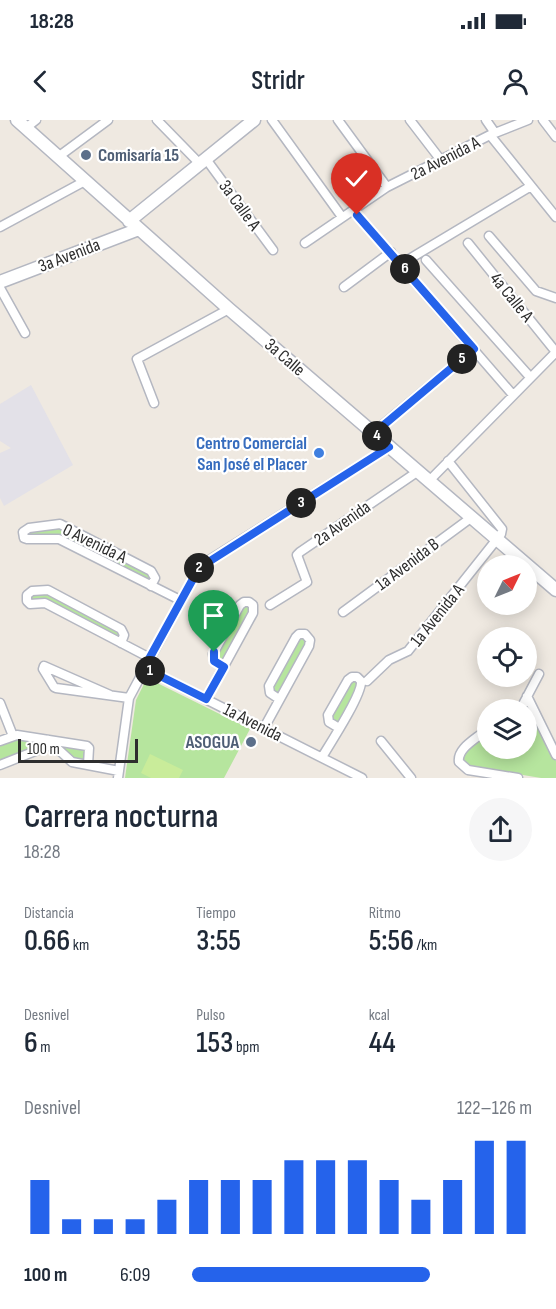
<!DOCTYPE html>
<html lang="es">
<head>
<meta charset="utf-8">
<style>
	body { margin:0; font-family:"Sofia Sans Condensed",sans-serif; background:#f6f6f7; color:#1f2937; height:100vh; display:flex; flex-direction:column; font-size:22px; white-space:nowrap }
	* { box-sizing:border-box; margin:0 }
	p { font-size:20px; color:#747a83 }
	.icon { flex:none; width:33px; height:33px; fill:none; stroke:currentColor; stroke-width:2; stroke-linecap:round; stroke-linejoin:round }
	.map { position:relative; height:658px; overflow:hidden }
	.panel { display:flex; flex-direction:column; background:#fff; flex:1 }
	.panel>* { flex:none }
	.needle { width:39px; rotate:47deg }
	.fabs { position:absolute; left:477px; top:435px; display:grid; gap:12px }
	.fabs a { display:grid; place-items:center; width:60px; height:60px; border-radius:50%; background:#fff; box-shadow:0 3px 15px #0003; font-size:30px }
	.scale { position:absolute; left:18px; bottom:15px; width:120px; box-sizing:border-box; padding-left:6px; border:3px solid #2e2e2e; border-top:0; font-size:16px; line-height:21px; white-space:nowrap; color:#2e2e2e; -webkit-text-stroke:4px #fff; paint-order:stroke }
	.pin { position:absolute; display:grid; place-items:center; width:51px; height:51px; color:#fff; margin:-62px -26px; border-radius:50% 50% 50% 0; rotate:-45deg; box-shadow:0 0 6px #0007 }
	.pin .icon { rotate:45deg }
	.km { position:absolute; width:30px; height:30px; margin:-15px; border-radius:50%; background:#222; color:#fff; font-size:16px; line-height:30px; text-align:center }
	.round { display:grid; place-items:center; flex:none; width:63px; height:63px; border-radius:32px; background:#f6f6f7 }
	.headline { display:flex; align-items:center; justify-content:space-between; height:102px; padding:0 24px }
	h1 { font-size:33px; font-weight:600; line-height:45px }
	.figures { display:grid; grid-template-columns:repeat(3,1fr); gap:9px; height:102px; padding:6px 24px }
	.figures div { display:grid; align-content:center }
	.figures b { font-size:30px; font-weight:600 }
	.figures small { font-size:16px; font-weight:400 }
	.figures p { font-size:16px }
	.chart { height:168px; padding:12px 24px }
	.chart p { display:flex; justify-content:space-between }
	.chart svg { width:100%; height:108px; margin-top:6px; stroke:#2563eb; stroke-width:6 }
	ul { padding:0 24px; list-style:none; font-size:20px }
	li { display:grid; grid-template-columns:96px 72px 1fr; align-items:center; height:45px }
	li i { height:15px; border-radius:8px; background:#2563eb }
	.status { display:flex; justify-content:space-between; align-items:center; height:42px; padding:0 30px; background:#fff; direction:ltr }
	.status svg { height:16px; fill:currentColor }
	header { display:flex; justify-content:space-between; align-items:center; height:78px; padding:0 24px; background:#fff; font-size:27px; font-weight:600 }
	.map>svg:first-child { display:block }
	.industrial { fill:#e3e1e8 }
	.green { fill:#b6e59e }
	.pitch { fill:#c9ec9a }
	.lines { fill:none; stroke-linecap:round; stroke-linejoin:round }
	.street-casing { stroke:#b4b7c1; stroke-width:11 }
	.secondary-casing { stroke:#b4b7c1; stroke-width:15 }
	.street { stroke:#fff; stroke-width:8 }
	.secondary { stroke:#fff; stroke-width:12 }
	.route-casing { stroke:#fff; stroke-width:12 }
	.route { stroke:#2563eb; stroke-width:8 }
	.service-dot { fill:#5c6f8a; stroke:#fff; stroke-width:2 }
	.shop-dot { fill:#3f7fe0; stroke:#fff; stroke-width:2 }
	.labels { text-anchor:middle; stroke-width:4.5; stroke-linejoin:round; paint-order:stroke }
	.service-label { font-size:18px; font-weight:bold; fill:#4e5e75; stroke:#fff; text-anchor:start }
	.street-label { font-size:18px; fill:#2e2e2e; stroke:#fff }
	.shop-label { font-size:18px; font-weight:bold; fill:#366cbe; stroke:#fff; text-anchor:end }
</style>
</head>
<body>
<div class="status"><b>18:28</b><svg viewBox="0 0 49 12"><path d="M0 12V9h3v3zM5 12V6h3v6zM10 12V3h3v9zM15 12V0h3v12zM26 1h20v11H26zM47 4h2v5h-2z"/></svg></div>
<header><svg class="icon" aria-label="back" viewBox="0 0 24 24"><path d="M15 5l-7 7 7 7"/></svg>Stridr<svg class="icon" aria-label="person" viewBox="0 0 24 24"><circle cx="12" cy="8" r="4"/><path d="M4 21q1-7 8-7t8 7"/></svg></header>
<div class="map">
<svg width="556" height="658" viewBox="0 0 556 658">
	<rect width="100%" height="100%" fill="#efe9e1"/>
	<!-- industrial -->
	<path class="industrial" d="M31,265L73,345L4,386L0,378V333L11,328L0,321V284Z"/>
	<!-- green -->
	<path class="green" d="M60,404L151,451V466L59,419H27L24,411Z
		M48,470L121,509V523L45,483L32,485L27,475Z
		M240,485H253L223,547L213,534Z
		M296,517L309,518L279,579L269,566Z
		M147,558L250,609L224,658H125L136,580Z
		M348,560L361,561L339,608L328,595Z
		M527,590L534,594L556,641V658H541L469,646L463,641L464,631L483,618L487,617L488,628H526Z
		M17,618L44,623L46,624L0,642V625Z
		M48,620L87,626L88,645L72,642Z"/>
	<!-- pitch -->
	<path class="pitch" d="M150,634L183,650L179,658H151L141,653Z"/>
	<g class="lines">
		<defs>
			<path id="street" d="M157,0L200,44
				M272,0L342,97
				M338,0L387,67
				M410,0L440,39
				M486,0L495,13
				M543,0L556,17
				M26,8L36,0
				M490,15L556,97
				M58,37L108,0
				M206,39L273,130
				M357,95L513,275
				M0,107L85,61
				M489,116L536,171L556,178
				M305,123L387,67L490,15L528,0
				M468,123L556,232
				M426,140L530,257
				M401,144L531,66
				M344,167L391,132
				M0,168L25,213
				M154,283L137,239L229,189
				M373,313L474,229
				M429,361L556,232
				M151,466L155,458L151,451L60,404L29,408L23,412L24,418L27,419H59L180,480
				M270,485L307,462L297,435L300,432L417,352
				M343,492L472,397
				M121,523L124,515L121,509L48,470L32,471L27,475V481L30,484L45,483L150,538
				M144,548L362,658
				M367,561L389,540L408,531L501,414L502,409L448,341
				M110,575L44,546L43,549L54,567L56,568L129,578
				M527,576L556,635
				M206,579L253,493V485L249,482H244L240,485L213,534L214,541L223,547
				M0,583L13,616
				M520,590L539,554
				M264,608L309,526L310,520L305,514H299L296,517L269,566L270,573L279,579
				M488,614H481C472,621 457,630 459,642L468,650L518,658
				M48,620L72,642L119,651
				M0,621L17,615L87,626L89,628L88,645
				M381,621L411,658
				M322,637C330,624 363,573 361,561L357,557H352L348,560L328,595L329,602L339,608
				M0,645L53,624
				M118,658L129,578L197,451L208,441L389,327"/>
			<path id="secondary" d="M17,0L229,189L556,470
				M129,101L254,0
				M0,162L139,109"/>
		</defs>
		<!-- street casing -->
		<use href="#street" class="street-casing"/>
		<!-- secondary casing -->
		<use href="#secondary" class="secondary-casing"/>
		<!-- street -->
		<use href="#street" class="street"/>
		<!-- secondary -->
		<use href="#secondary" class="secondary"/>
	</g>
	<g class="lines">
		<defs>
			<path id="route" d="M214,532V541L224,547L206,579L144,548L199,448L389,327L373,314L474,229L357,95"/>
		</defs>
		<!-- route casing -->
		<use href="#route" class="route-casing"/>
		<!-- route -->
		<use href="#route" class="route"/>
	</g>
	<!-- markers -->
	<g class="service-dot">
		<circle cx="86" cy="35" r="6"/>
		<circle cx="251" cy="622" r="6"/>
	</g>
	<circle class="shop-dot" cx="319" cy="333" r="6"/>
	<g class="labels">
		<!-- service labels -->
		<g class="service-label">
			<text x="98" y="41">Comisaría 15</text>
			<text x="239" y="628" text-anchor="end">ASOGUA</text>
		</g>
		<!-- street labels -->
		<g class="street-label">
			<text transform="translate(445 38) rotate(-27)" y="6">2a Avenida A</text>
			<text transform="translate(240 85) rotate(54)" y="6">3a Calle A</text>
			<text transform="translate(69 135) rotate(-21)" y="6">3a Avenida</text>
			<text transform="translate(512 177) rotate(51)" y="6">4a Calle A</text>
			<text transform="translate(285 237) rotate(41)" y="6">3a Calle</text>
			<text transform="translate(342 403) rotate(-35)" y="6">2a Avenida</text>
			<text transform="translate(95 423) rotate(26)" y="6">0 Avenida A</text>
			<text transform="translate(407 444) rotate(-37)" y="6">1a Avenida B</text>
			<text transform="translate(437 495) rotate(-51)" y="6">1a Avenida A</text>
			<text transform="translate(253 602) rotate(27)" y="6">1a Avenida</text>
		</g>
		<!-- shop labels -->
		<g class="shop-label">
			<text x="307" y="329">Centro Comercial<tspan x="307" dy="21">San José el Placer</tspan></text>
		</g>
	</g>
</svg>
<div class="fabs">
<a><svg class="needle" viewBox="-14 -14 28 28"><path d="M0-13l5 13h-10z" fill="#e53935"/><path d="M0 13l5-13h-10z" fill="#747a83"/></svg></a>
<a><svg class="icon" aria-label="locate" viewBox="0 0 24 24"><circle cx="12" cy="12" r="6"/><path d="M12 2v4M12 18v4M2 12h4M18 12h4"/></svg></a>
<a><svg class="icon" aria-label="layers" viewBox="0 0 24 24"><path d="M12 4l9 5-9 5-9-5zM3 14l9 5 9-5"/></svg></a>
</div>
<div class="scale">100 m</div>
<div class="pin" style="left:214px;top:532px;background:#1e9e55"><svg class="icon" aria-label="arrive" viewBox="0 0 24 24"><path d="M6 21V4h12l-3 4 3 4H6"/></svg></div>
<div class="pin" style="left:357px;top:95px;background:#d93025"><svg class="icon" aria-label="check" viewBox="0 0 24 24"><path d="M5 12l5 5 9-10"/></svg></div>
<b class="km" style="left:150px;top:551px">1</b>
<b class="km" style="left:199px;top:448px">2</b>
<b class="km" style="left:301px;top:383px">3</b>
<b class="km" style="left:377px;top:316px">4</b>
<b class="km" style="left:462px;top:239px">5</b>
<b class="km" style="left:405px;top:149px">6</b>
</div>
<section class="panel">
<div class="headline"><div><h1>Carrera nocturna</h1><p>18:28</p></div><a class="round"><svg class="icon" aria-label="share" viewBox="0 0 24 24"><path d="M12 15V3M7 8l5-5 5 5M5 13v7h14v-7"/></svg></a></div>
<div class="figures">
<div><p>Distancia</p><b>0.66<small> km</small></b></div>
<div><p>Tiempo</p><b>3:55</b></div>
<div><p>Ritmo</p><b>5:56<small> /km</small></b></div>
</div>
<div class="figures">
<div><p>Desnivel</p><b>6<small> m</small></b></div>
<div><p>Pulso</p><b>153<small> bpm</small></b></div>
<div><p>kcal</p><b>44</b></div>
</div>
<div class="chart"><p><span>Desnivel</span>122–126 m</p>
<svg viewBox="0 0 160 44" preserveAspectRatio="none"><path d="M5 44V22M15 44V38M25 44V38M35 44V38M45 44V30M55 44V22M65 44V22M75 44V22M85 44V14M95 44V14M105 44V14M115 44V22M125 44V30M135 44V22M145 44V6M155 44V6"/></svg>
</div>
<ul>
<li><b>100 m</b>6:09<i style="width:70%"></i></li>
</ul>
</section>
</body>
</html>
